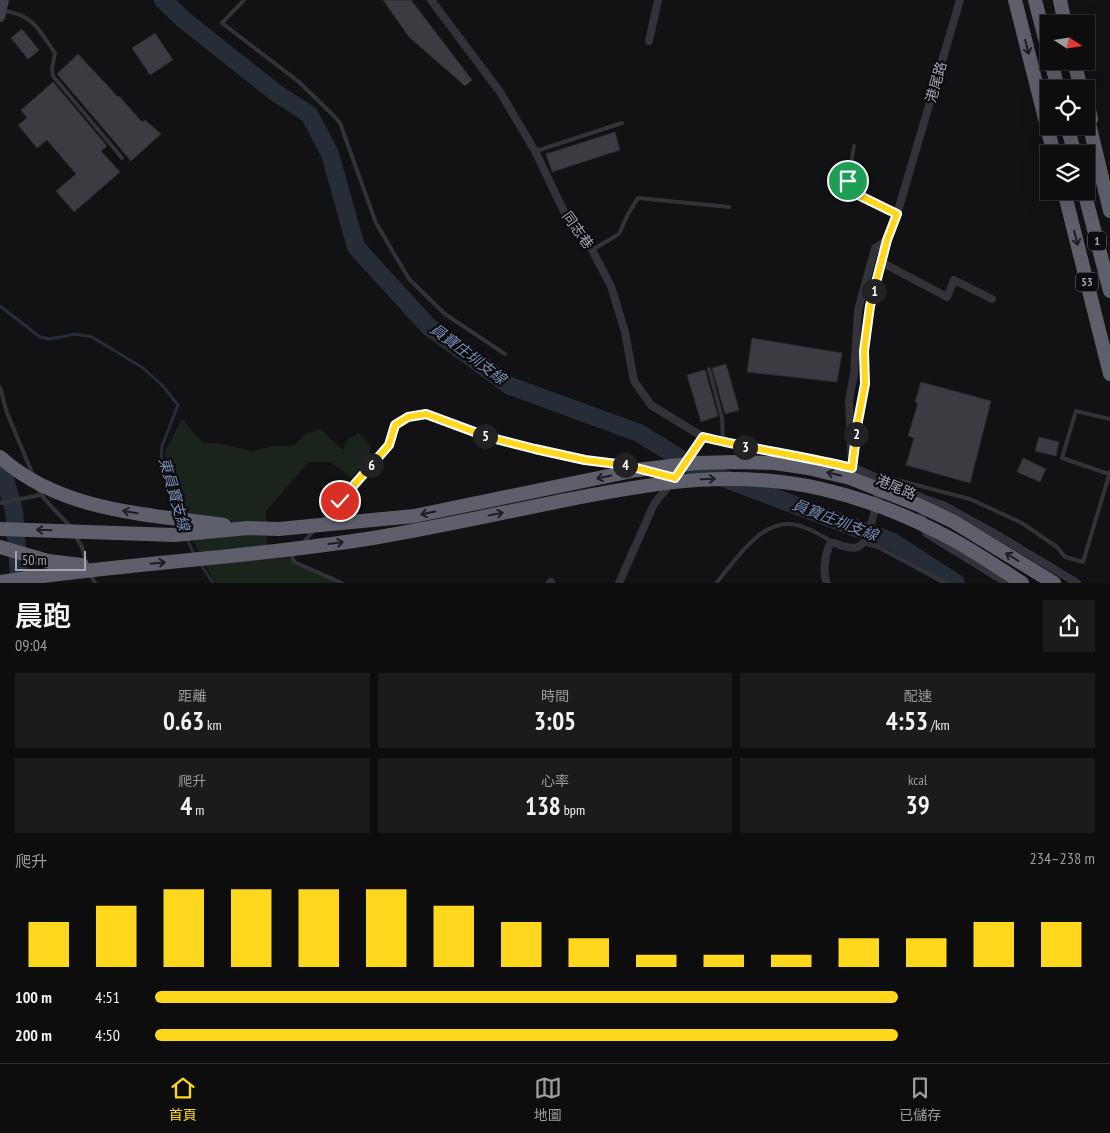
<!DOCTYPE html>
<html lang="zh-TW">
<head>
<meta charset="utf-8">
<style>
	body { margin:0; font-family:"PT Sans Narrow","Noto Sans TC",sans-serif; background:#1c1b1c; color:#f1f3f6; height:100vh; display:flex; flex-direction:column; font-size:19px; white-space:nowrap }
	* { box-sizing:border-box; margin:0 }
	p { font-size:16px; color:#9b9c9e }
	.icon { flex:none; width:28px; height:28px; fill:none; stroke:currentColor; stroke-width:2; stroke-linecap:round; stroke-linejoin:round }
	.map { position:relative; height:583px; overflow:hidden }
	.sheet { display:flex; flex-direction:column; background:#0e0d0e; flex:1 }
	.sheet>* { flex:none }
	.needle { width:32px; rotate:102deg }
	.fabs { position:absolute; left:1040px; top:15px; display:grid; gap:10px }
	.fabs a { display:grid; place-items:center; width:55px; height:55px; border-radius:0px; background:#0e0d0e; box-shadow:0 5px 20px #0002,0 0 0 1px #2e2d2e; font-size:25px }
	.scale { position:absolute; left:15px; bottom:12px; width:71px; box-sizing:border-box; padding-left:5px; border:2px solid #a2a4b5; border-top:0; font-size:14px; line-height:18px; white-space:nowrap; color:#a2a4b5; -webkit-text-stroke:4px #0d0c0e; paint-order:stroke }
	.pin { position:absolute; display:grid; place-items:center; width:42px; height:42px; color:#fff; margin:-21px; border:2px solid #fff; border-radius:50%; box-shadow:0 1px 5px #0007 }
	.km { position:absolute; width:25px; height:25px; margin:-12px; border-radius:50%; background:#222; color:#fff; font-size:14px; line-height:25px; text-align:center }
	.round { display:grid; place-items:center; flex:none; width:52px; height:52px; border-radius:0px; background:#1c1b1c }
	.headline { display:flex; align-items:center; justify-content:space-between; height:85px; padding:0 15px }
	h1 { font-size:28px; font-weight:600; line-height:38px }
	.metrics { display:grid; grid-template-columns:repeat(3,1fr); gap:8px; height:85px; padding:5px 15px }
	.metrics div { display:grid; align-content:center; border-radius:0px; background:#1c1b1c; text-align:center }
	.metrics b { font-size:25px; font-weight:600 }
	.metrics small { font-size:14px; font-weight:400 }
	.metrics p { font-size:14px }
	.chart { height:140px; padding:10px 15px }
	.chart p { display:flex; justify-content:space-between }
	.chart svg { width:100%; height:90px; margin-top:5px; stroke:#ffd81d; stroke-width:6 }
	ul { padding:0 15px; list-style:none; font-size:16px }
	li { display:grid; grid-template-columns:80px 60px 1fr; align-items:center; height:38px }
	li i { height:12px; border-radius:6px; background:#ffd81d }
	.tab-bar { display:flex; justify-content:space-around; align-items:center; height:70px; border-top:1px solid #2e2d2e; background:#0e0d0e; font-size:14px; color:#9b9c9e }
	.tab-bar a { display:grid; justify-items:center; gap:2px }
	.tab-bar .selected { color:#ffd81d }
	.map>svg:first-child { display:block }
	.green { fill:#1b231d }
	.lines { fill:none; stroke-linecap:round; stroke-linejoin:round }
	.stream { stroke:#272d37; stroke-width:3 }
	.river { stroke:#272d37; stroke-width:18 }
	.building { fill:#3c3b41; stroke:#2c2b2f }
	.lane { stroke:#323238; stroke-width:4 }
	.street { stroke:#323238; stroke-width:8 }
	.secondary { stroke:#404148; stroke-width:10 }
	.highway { stroke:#5e5f6a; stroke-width:14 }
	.oneway { stroke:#1d1d20 }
	.route-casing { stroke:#fff; stroke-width:10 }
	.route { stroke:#ffd81d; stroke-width:6 }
	.labels { text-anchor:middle; stroke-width:4.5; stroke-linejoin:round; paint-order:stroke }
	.shield { fill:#0d0c0e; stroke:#757683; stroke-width:1 }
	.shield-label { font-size:12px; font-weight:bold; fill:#a2a4b5 }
	.street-label { font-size:14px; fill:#a2a4b5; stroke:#0d0c0e }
	.water-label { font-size:15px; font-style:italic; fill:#758cb3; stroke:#0d0c0e }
</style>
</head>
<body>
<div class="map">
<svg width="1110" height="583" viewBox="0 0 1110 583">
	<rect width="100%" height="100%" fill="#121113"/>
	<!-- green -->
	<path class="green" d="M182,419L203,443H218L252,451L273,446H293L307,433L320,429L343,450L347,440L358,433L371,446L369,457L352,478L330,462H309L266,511L267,552L295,560L341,583H215L191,537L186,518L169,481L165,451Z"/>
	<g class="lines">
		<!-- stream -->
		<path class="stream" d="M0,306L40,337L50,339L75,334L92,337L143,368L162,385L178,405L162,446L161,461L178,514
			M187,539L195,556
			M200,563L213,583"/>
		<!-- river -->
		<path class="river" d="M163,0L184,20L276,93L309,114L330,154L356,247L429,327L510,386L639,433L694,467L893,542L956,583
			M0,461L14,511L19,576L18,583"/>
	</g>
	<!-- building -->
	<path class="building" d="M383,0H411L472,80L465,86L409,37Z
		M22,29L39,50L28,59L11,38Z
		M155,33L173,60L150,75L132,48Z
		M78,54L118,97L119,96L142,122L145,120L161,134L131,161L57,74Z
		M53,82L107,146L101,151L120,172L74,212L56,191L76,174L47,140L37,148L18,125L27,118L21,110Z
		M615,132L620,150L552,172L546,154Z
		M752,338L842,353L837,382L747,372Z
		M726,364L739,410L725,414L712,368Z
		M704,370H705L718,416L701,422L687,375Z
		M921,382L991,401L970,483L906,465L914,438L908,436L918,403L915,402Z
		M1039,437L1059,442L1056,456L1035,451Z
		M1023,458L1046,469L1040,482L1017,472Z"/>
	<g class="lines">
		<!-- lane -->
		<path class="lane" d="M244,0L222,23L299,82L332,114L340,123L376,223L409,279L445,314L505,354
			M3,11C34,14 39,31 55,53L52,69L53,76L122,158
			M854,146L848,181L852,193L897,214
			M536,151L622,123
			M592,250L619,234L628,214L638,198L729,207
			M709,369L722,418L723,442
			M0,387L7,413L33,475
			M1109,474L1062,458L1076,411L1110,419
			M878,475L970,499L1022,523L1057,547L1065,557L1083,562L1110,472
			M37,486C42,501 62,515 72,529
			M0,503L40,495
			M323,520L389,445
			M75,535L82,547L86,563
			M303,543L315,529
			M863,543L878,547L945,583
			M294,554L292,556L294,562L342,583
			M90,574L95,583
			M717,582C735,561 759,522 790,524C805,525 820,535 833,542"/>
		<!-- street -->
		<path class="street" d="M431,0L500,92L535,151L569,222L592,250L611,286L625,332L634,381L651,405L703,437L751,448L816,459L852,467L925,499L943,505L994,533L1077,583
			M649,41L658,0
			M881,262L947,297L954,280L992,299
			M855,443L865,384L864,351L870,306L887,240
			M389,445L395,425L407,417L426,414L488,437L535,449L585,460L634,467
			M683,466L703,437
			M852,467L849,400L854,374L858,310L875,248L887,240L895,221L960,0
			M653,472L675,478
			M924,504C921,515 922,522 926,533L1007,583
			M550,583L551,582
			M619,583L654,504L671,483
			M827,583C822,572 825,555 830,544L835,543C841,546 852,549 858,547C870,543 877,499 879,487"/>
		<!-- secondary -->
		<path class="secondary" d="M0,17L4,0"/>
		<!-- highway -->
		<path class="highway" d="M1015,0L1054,154
			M1035,0L1049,54
			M1060,0L1065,24
			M1051,61L1058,89
			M1074,61L1081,89
			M1086,96L1091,119
			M1086,111L1110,211
			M1067,126L1075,154
			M1064,191L1110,374
			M1084,191L1110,291
			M0,457C61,512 148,514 224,525
			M0,529L175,535L248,528L279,529L414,516L637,470L697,463L737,462L775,463L808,468L850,478L921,506L954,522L1054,583
			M0,547L48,561L82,565
			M0,582C124,563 249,558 373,538C439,527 505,512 571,499C658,482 734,469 822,489C861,498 901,513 936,531C966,545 994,565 1022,583"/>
	</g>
	<!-- one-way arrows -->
	<defs><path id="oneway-shaft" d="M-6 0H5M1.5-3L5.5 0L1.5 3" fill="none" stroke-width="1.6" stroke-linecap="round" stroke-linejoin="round" transform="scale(1.25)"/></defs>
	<g class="oneway">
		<use href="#oneway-shaft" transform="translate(1027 47) rotate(76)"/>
		<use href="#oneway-shaft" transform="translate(1076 238) rotate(76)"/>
		<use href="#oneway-shaft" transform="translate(834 474) rotate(-166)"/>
		<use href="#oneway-shaft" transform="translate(604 477) rotate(168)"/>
		<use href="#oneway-shaft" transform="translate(708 479) rotate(-2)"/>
		<use href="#oneway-shaft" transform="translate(130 512) rotate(-170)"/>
		<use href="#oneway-shaft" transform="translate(428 513) rotate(168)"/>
		<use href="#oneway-shaft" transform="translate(496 514) rotate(-11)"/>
		<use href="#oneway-shaft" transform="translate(44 530) rotate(-178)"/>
		<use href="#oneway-shaft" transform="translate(336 543) rotate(-8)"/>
		<use href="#oneway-shaft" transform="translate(1012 557) rotate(-148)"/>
		<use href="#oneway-shaft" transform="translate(158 563) rotate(-5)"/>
	</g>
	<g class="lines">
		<defs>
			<path id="route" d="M340,501L389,445L395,425L408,417L426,414L488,437L535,449L585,460L625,465L675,478L703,437C752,449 803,456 852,468L858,421L865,384L864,351L870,306L887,240L897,214L852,192L848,181"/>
		</defs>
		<!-- route casing -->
		<use href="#route" class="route-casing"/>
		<!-- route -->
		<use href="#route" class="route"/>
	</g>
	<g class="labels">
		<!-- shield labels -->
		<g class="shield">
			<rect x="1088" y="231.5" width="18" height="19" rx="4"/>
			<rect x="1076" y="272.5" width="22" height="19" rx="4"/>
		</g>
		<g class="shield-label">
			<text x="1097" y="245">1</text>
			<text x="1087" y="286">53</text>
		</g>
		<!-- street labels -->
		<g class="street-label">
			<text transform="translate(936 82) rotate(-74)" y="5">港尾路</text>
			<text transform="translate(578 230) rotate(55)" y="5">同志巷</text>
			<text transform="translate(896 487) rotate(23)" y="5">港尾路</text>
		</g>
		<!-- water labels -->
		<g class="water-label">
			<text transform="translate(468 354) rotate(37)" y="5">員寶庄圳支線</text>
			<text transform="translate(174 494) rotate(74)" y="5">東員寶支線</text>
			<text transform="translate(835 520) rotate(21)" y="5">員寶庄圳支線</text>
		</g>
	</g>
</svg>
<div class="fabs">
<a><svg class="needle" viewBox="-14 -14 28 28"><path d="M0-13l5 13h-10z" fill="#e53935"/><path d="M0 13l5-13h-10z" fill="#9b9c9e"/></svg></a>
<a><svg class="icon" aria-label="locate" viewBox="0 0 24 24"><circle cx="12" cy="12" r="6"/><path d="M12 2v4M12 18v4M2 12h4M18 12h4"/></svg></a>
<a><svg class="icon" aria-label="layers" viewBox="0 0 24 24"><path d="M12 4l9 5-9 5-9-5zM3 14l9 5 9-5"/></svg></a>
</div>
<div class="scale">50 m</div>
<div class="pin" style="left:848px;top:181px;background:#1e9e55"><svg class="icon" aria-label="arrive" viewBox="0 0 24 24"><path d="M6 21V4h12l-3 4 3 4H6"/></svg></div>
<div class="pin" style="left:340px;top:501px;background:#d93025"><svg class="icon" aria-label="check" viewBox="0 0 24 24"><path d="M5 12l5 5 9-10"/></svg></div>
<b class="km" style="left:874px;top:291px">1</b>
<b class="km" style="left:856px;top:434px">2</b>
<b class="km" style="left:745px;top:447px">3</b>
<b class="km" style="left:625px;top:465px">4</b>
<b class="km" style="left:485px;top:436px">5</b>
<b class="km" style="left:371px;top:465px">6</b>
</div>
<section class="sheet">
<div class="headline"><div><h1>晨跑</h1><p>09:04</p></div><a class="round"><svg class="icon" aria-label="share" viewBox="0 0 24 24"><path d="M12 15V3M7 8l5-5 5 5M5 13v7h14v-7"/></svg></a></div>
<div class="metrics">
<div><p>距離</p><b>0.63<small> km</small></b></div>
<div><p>時間</p><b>3:05</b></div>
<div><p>配速</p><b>4:53<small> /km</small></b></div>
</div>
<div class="metrics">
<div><p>爬升</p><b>4<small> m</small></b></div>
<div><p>心率</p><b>138<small> bpm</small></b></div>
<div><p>kcal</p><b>39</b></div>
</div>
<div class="chart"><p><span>爬升</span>234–238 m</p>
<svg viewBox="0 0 160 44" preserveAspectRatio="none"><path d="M5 44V22M15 44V14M25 44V6M35 44V6M45 44V6M55 44V6M65 44V14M75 44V22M85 44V30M95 44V38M105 44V38M115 44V38M125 44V30M135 44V30M145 44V22M155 44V22"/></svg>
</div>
<ul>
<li><b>100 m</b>4:51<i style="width:79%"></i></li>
<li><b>200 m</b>4:50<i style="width:79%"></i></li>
</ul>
</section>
<nav class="tab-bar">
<a class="selected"><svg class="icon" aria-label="home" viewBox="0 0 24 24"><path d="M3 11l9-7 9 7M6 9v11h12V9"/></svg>首頁</a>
<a><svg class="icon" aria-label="map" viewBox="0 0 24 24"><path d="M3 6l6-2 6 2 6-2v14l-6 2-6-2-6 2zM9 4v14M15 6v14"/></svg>地圖</a>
<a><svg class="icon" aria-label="saved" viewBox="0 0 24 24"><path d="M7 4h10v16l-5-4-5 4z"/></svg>已儲存</a>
</nav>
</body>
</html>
